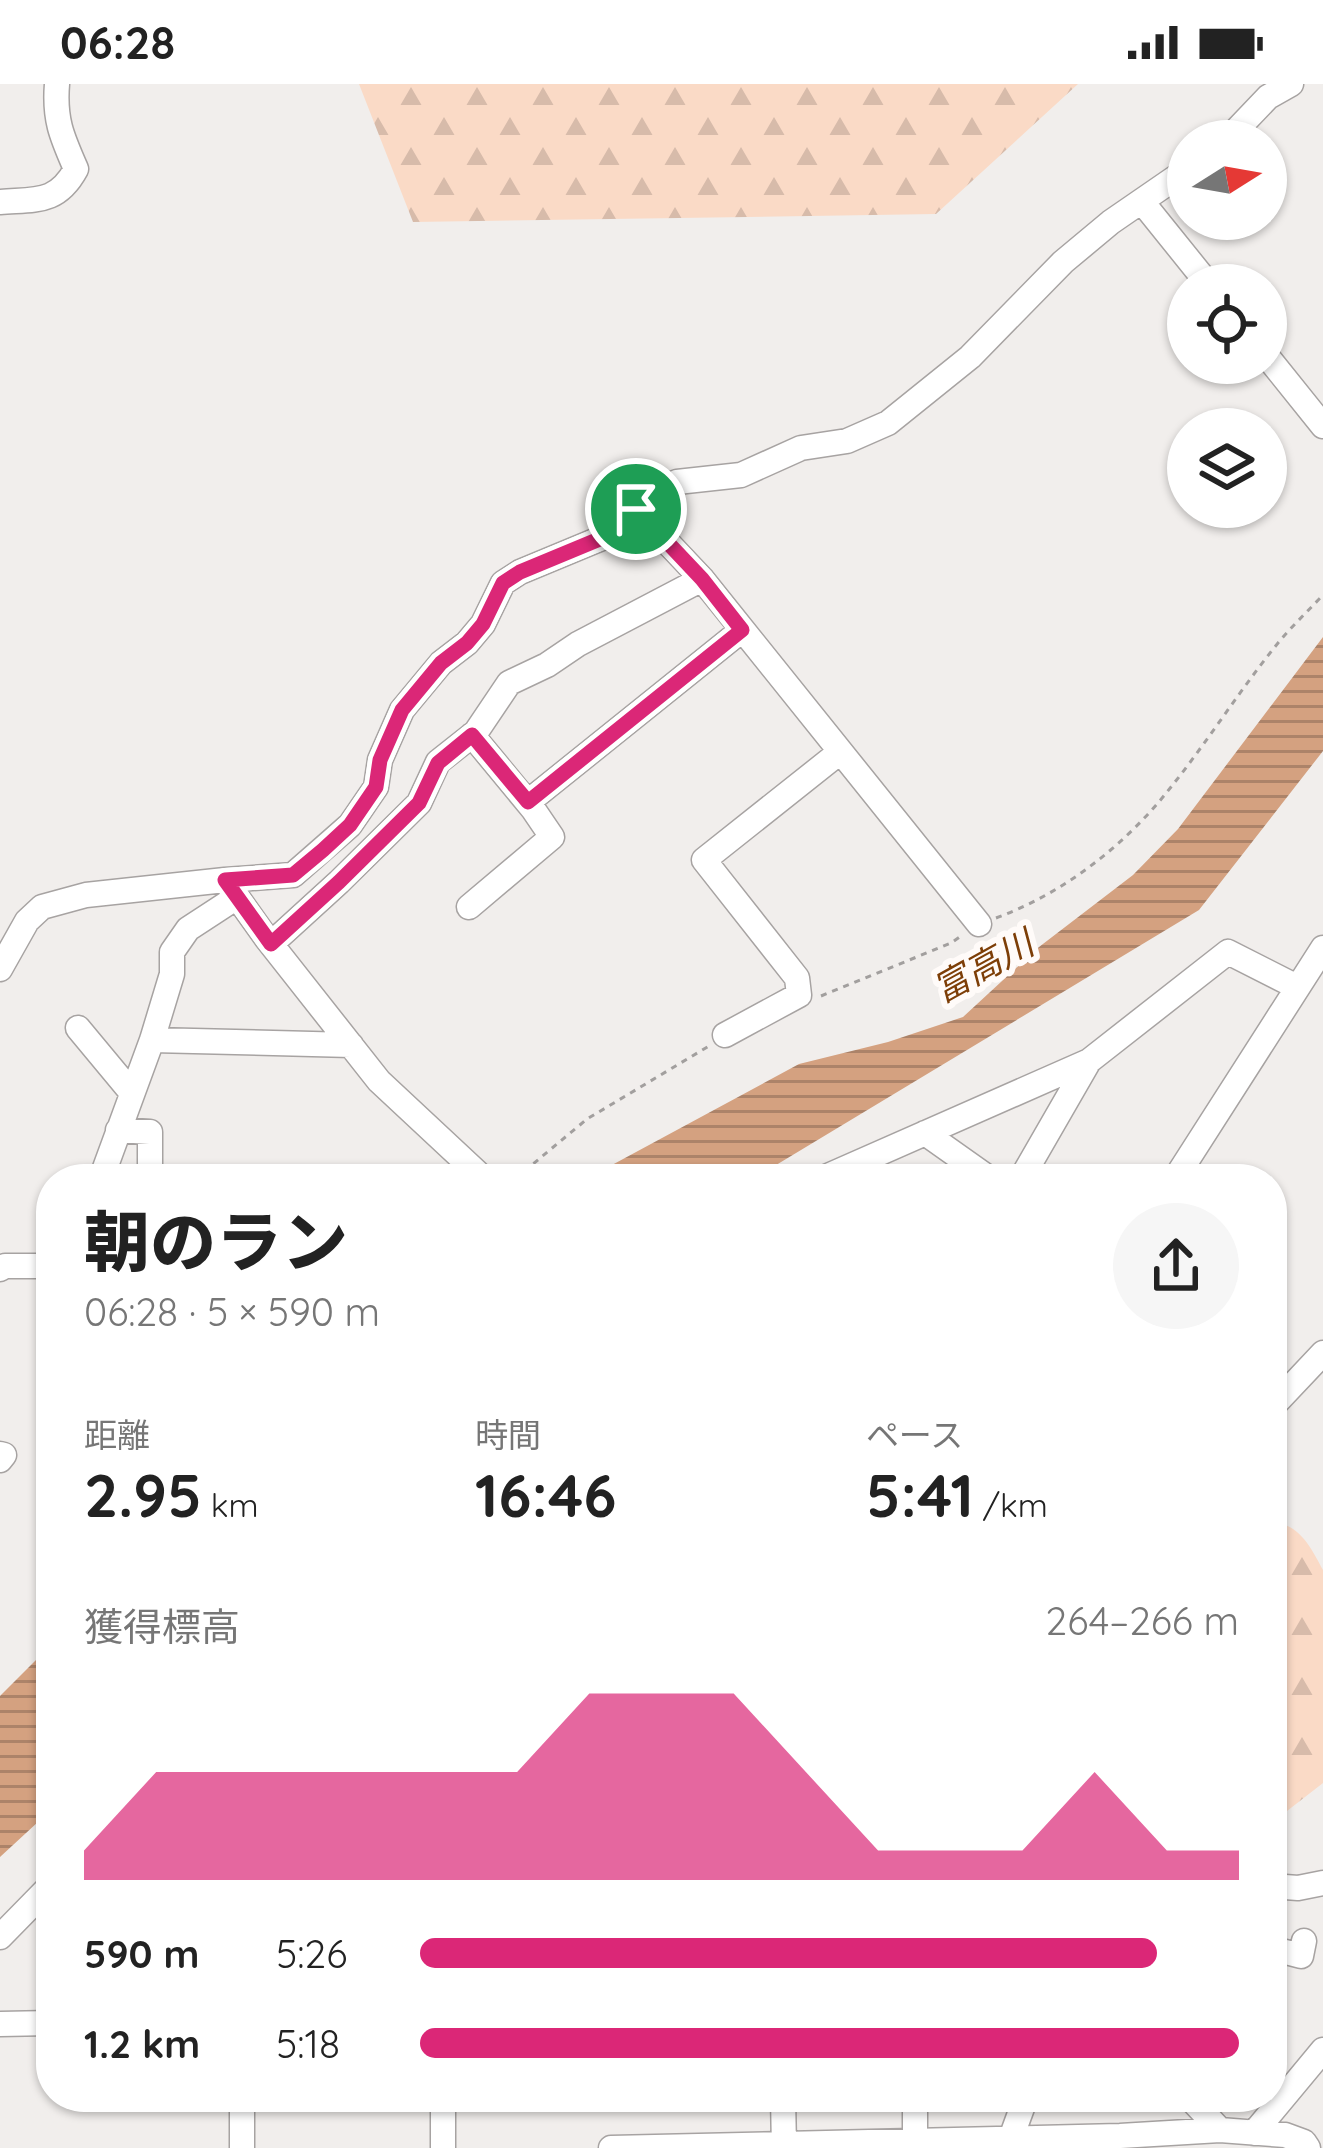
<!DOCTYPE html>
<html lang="ja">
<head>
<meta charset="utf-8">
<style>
	body { margin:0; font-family:Quicksand,"Noto Sans JP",sans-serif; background:#f6f6f6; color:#222; height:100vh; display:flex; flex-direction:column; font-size:45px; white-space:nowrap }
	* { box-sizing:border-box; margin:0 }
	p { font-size:39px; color:#767676 }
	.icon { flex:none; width:66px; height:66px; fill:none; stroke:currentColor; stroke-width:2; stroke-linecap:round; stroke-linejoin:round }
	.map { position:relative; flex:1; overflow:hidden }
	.side { position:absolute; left:36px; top:1080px; width:1251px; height:948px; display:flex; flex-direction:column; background:#fff; border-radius:48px; box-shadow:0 3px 9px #0004 }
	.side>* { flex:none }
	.needle { width:78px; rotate:79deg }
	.tools { position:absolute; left:1167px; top:36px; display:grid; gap:24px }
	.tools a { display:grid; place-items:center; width:120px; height:120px; border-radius:50%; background:#fff; box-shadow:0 3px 9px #0004; font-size:60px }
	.pin { position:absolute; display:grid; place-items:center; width:102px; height:102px; color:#fff; margin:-51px; border:6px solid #fff; border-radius:50%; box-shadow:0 3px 12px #0007 }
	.round { display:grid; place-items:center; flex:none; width:126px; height:126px; border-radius:63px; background:#f6f6f6 }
	.overview { display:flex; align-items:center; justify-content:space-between; height:204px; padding:0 48px }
	h1 { font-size:66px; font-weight:800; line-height:90px }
	.stats { display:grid; grid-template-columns:repeat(3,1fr); gap:18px; height:204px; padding:12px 48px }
	.stats div { display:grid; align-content:center }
	.stats b { font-size:60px; font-weight:800 }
	.stats small { font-size:33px; font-weight:400 }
	.stats p { font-size:33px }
	.chart { height:336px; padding:24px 48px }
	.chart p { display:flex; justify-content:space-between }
	.chart svg { width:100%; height:216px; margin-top:12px; fill:#db2777; opacity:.7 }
	ul { padding:0 48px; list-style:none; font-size:39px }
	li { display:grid; grid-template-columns:192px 144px 1fr; align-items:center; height:90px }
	li i { height:30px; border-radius:15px; background:#db2777 }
	.status { display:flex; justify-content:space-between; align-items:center; height:84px; padding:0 60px; background:#fff; direction:ltr }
	.status svg { height:33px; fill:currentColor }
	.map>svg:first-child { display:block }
	.forest { fill:url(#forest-firs) }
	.water { fill:url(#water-rules) }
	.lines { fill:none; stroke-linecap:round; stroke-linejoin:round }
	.minor-casing { stroke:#a7a3a2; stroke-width:27 }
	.path { stroke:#a29f9e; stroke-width:3; stroke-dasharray:6 6; stroke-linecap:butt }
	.minor { stroke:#fff; stroke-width:24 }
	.route-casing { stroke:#fff; stroke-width:24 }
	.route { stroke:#db2777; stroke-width:15 }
	.labels { text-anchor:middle; stroke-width:12; stroke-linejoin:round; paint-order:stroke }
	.water-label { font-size:36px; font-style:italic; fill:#7d3e07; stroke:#fffbf9 }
</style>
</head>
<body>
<div class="status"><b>06:28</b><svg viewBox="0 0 49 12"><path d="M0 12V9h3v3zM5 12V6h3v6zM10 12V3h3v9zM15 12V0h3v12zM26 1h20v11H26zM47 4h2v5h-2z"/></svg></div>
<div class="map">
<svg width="1323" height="2064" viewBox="0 0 1323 2064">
	<defs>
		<pattern id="forest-firs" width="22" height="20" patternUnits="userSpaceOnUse" patternTransform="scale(3)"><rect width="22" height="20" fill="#fadac6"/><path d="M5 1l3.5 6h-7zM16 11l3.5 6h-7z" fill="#d7bbaa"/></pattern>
		<pattern id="water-rules" width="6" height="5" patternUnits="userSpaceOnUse" patternTransform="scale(3)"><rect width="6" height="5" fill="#d4a180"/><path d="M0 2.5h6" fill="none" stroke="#ac8369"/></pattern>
	</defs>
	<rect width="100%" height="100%" fill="#f1eeec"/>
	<!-- forest -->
	<path class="forest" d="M359,0H1078L936,130L413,138Z
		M1272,1438C1300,1440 1311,1464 1323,1486V1699L1287,1727L1272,1722Z"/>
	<!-- water -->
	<path class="water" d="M1323,553V667L1199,826L753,1095H586L799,980L888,958L963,933L1039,863L1133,791L1178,745Z
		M51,1561V1726L0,1773V1612Z"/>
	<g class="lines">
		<defs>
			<path id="minor" d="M1226,57L1268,13L1291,0
				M0,118C36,115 57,120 76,85C62,53 54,36 57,0
				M1143,119L1209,201
				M1266,271L1323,342
				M636,425L702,495L979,840
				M528,718L742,546
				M225,796L267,855L379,997L484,1095
				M469,823L552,753L533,725L472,651
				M271,860L339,798L419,719L438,678L476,648L509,599L547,581L578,560L702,495
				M0,885L27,837L42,823L86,811L225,796L293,791L350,741L376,703L380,676L402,626L441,579L467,559L483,540L503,499L520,488L614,449L651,410L677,398L741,391L801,364L847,357L888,339L970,273L1063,178L1111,138L1188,85
				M78,944L132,1009
				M725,951L799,911L797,894L704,776L840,668
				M152,956L351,961
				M118,1046L150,1048V1095
				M925,1049L990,1095
				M101,1095L152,956L172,890V868L188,845L237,813
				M821,1095L1089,977L1228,868L1297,903
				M1021,1095L1089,977
				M1175,1095L1323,864
				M0,1185L5,1182H51
				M1272,1323L1323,1269
				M0,1370L4,1371L0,1376
				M1272,1802L1298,1804L1323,1799
				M0,1853L51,1801
				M1272,1859L1278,1866L1301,1872L1304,1857
				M0,1940L51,1939
				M783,2013L784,2064
				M1189,2013L1220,2046
				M1254,2049L1323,1966
				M1011,2054L1026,2013
				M242,2064V2013
				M443,2064V2013
				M611,2064L1120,2052L1220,2046L1285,2051L1304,2058L1308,2064
				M915,2064V2013"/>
		</defs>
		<!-- minor casing -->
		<use href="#minor" class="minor-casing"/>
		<!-- path -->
		<path class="path" d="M996,834C1062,810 1123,763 1167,708C1206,660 1239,607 1278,559C1292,542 1308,527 1323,511
			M821,912L951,859L961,852
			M515,1095L587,1035L709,962"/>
		<!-- minor -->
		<use href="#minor" class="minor"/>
	</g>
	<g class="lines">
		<defs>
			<path id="route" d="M636,425L702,495L742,546L528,718L472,651L438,679L419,719L339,798L271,860L225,796L293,791L323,766L350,741L376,703L380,676L402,626L441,579L467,559L483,540L503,499L520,488L614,449Z"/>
		</defs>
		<!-- route casing -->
		<use href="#route" class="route-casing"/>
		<!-- route -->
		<use href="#route" class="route"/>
	</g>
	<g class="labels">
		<!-- water labels -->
		<g class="water-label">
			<text transform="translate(983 882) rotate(-29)" y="13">富高川</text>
		</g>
	</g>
</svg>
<div class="tools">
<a><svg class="needle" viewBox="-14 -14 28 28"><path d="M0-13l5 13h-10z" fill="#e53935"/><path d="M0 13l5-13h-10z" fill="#767676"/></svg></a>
<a><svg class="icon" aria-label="locate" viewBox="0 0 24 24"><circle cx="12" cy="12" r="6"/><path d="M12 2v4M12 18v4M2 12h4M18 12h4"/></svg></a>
<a><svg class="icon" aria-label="layers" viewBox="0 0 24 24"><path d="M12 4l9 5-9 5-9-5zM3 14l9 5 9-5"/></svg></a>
</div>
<div class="pin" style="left:636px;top:425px;background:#1e9e55"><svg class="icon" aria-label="arrive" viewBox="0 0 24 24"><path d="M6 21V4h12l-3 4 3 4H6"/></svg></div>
<section class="side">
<div class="overview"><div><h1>朝のラン</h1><p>06:28 · 5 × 590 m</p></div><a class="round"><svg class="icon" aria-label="share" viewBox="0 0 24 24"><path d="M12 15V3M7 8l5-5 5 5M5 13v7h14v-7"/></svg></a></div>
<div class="stats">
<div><p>距離</p><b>2.95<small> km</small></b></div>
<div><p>時間</p><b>16:46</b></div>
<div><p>ペース</p><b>5:41<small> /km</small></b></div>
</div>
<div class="chart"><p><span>獲得標高</span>264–266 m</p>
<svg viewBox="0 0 160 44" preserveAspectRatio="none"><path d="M0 44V38L10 22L20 22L30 22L40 22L50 22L60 22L70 6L80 6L90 6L100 22L110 38L120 38L130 38L140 22L150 38L160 38V44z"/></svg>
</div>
<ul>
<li><b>590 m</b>5:26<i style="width:90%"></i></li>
<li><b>1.2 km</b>5:18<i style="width:100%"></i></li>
</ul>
</section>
</div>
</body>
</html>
